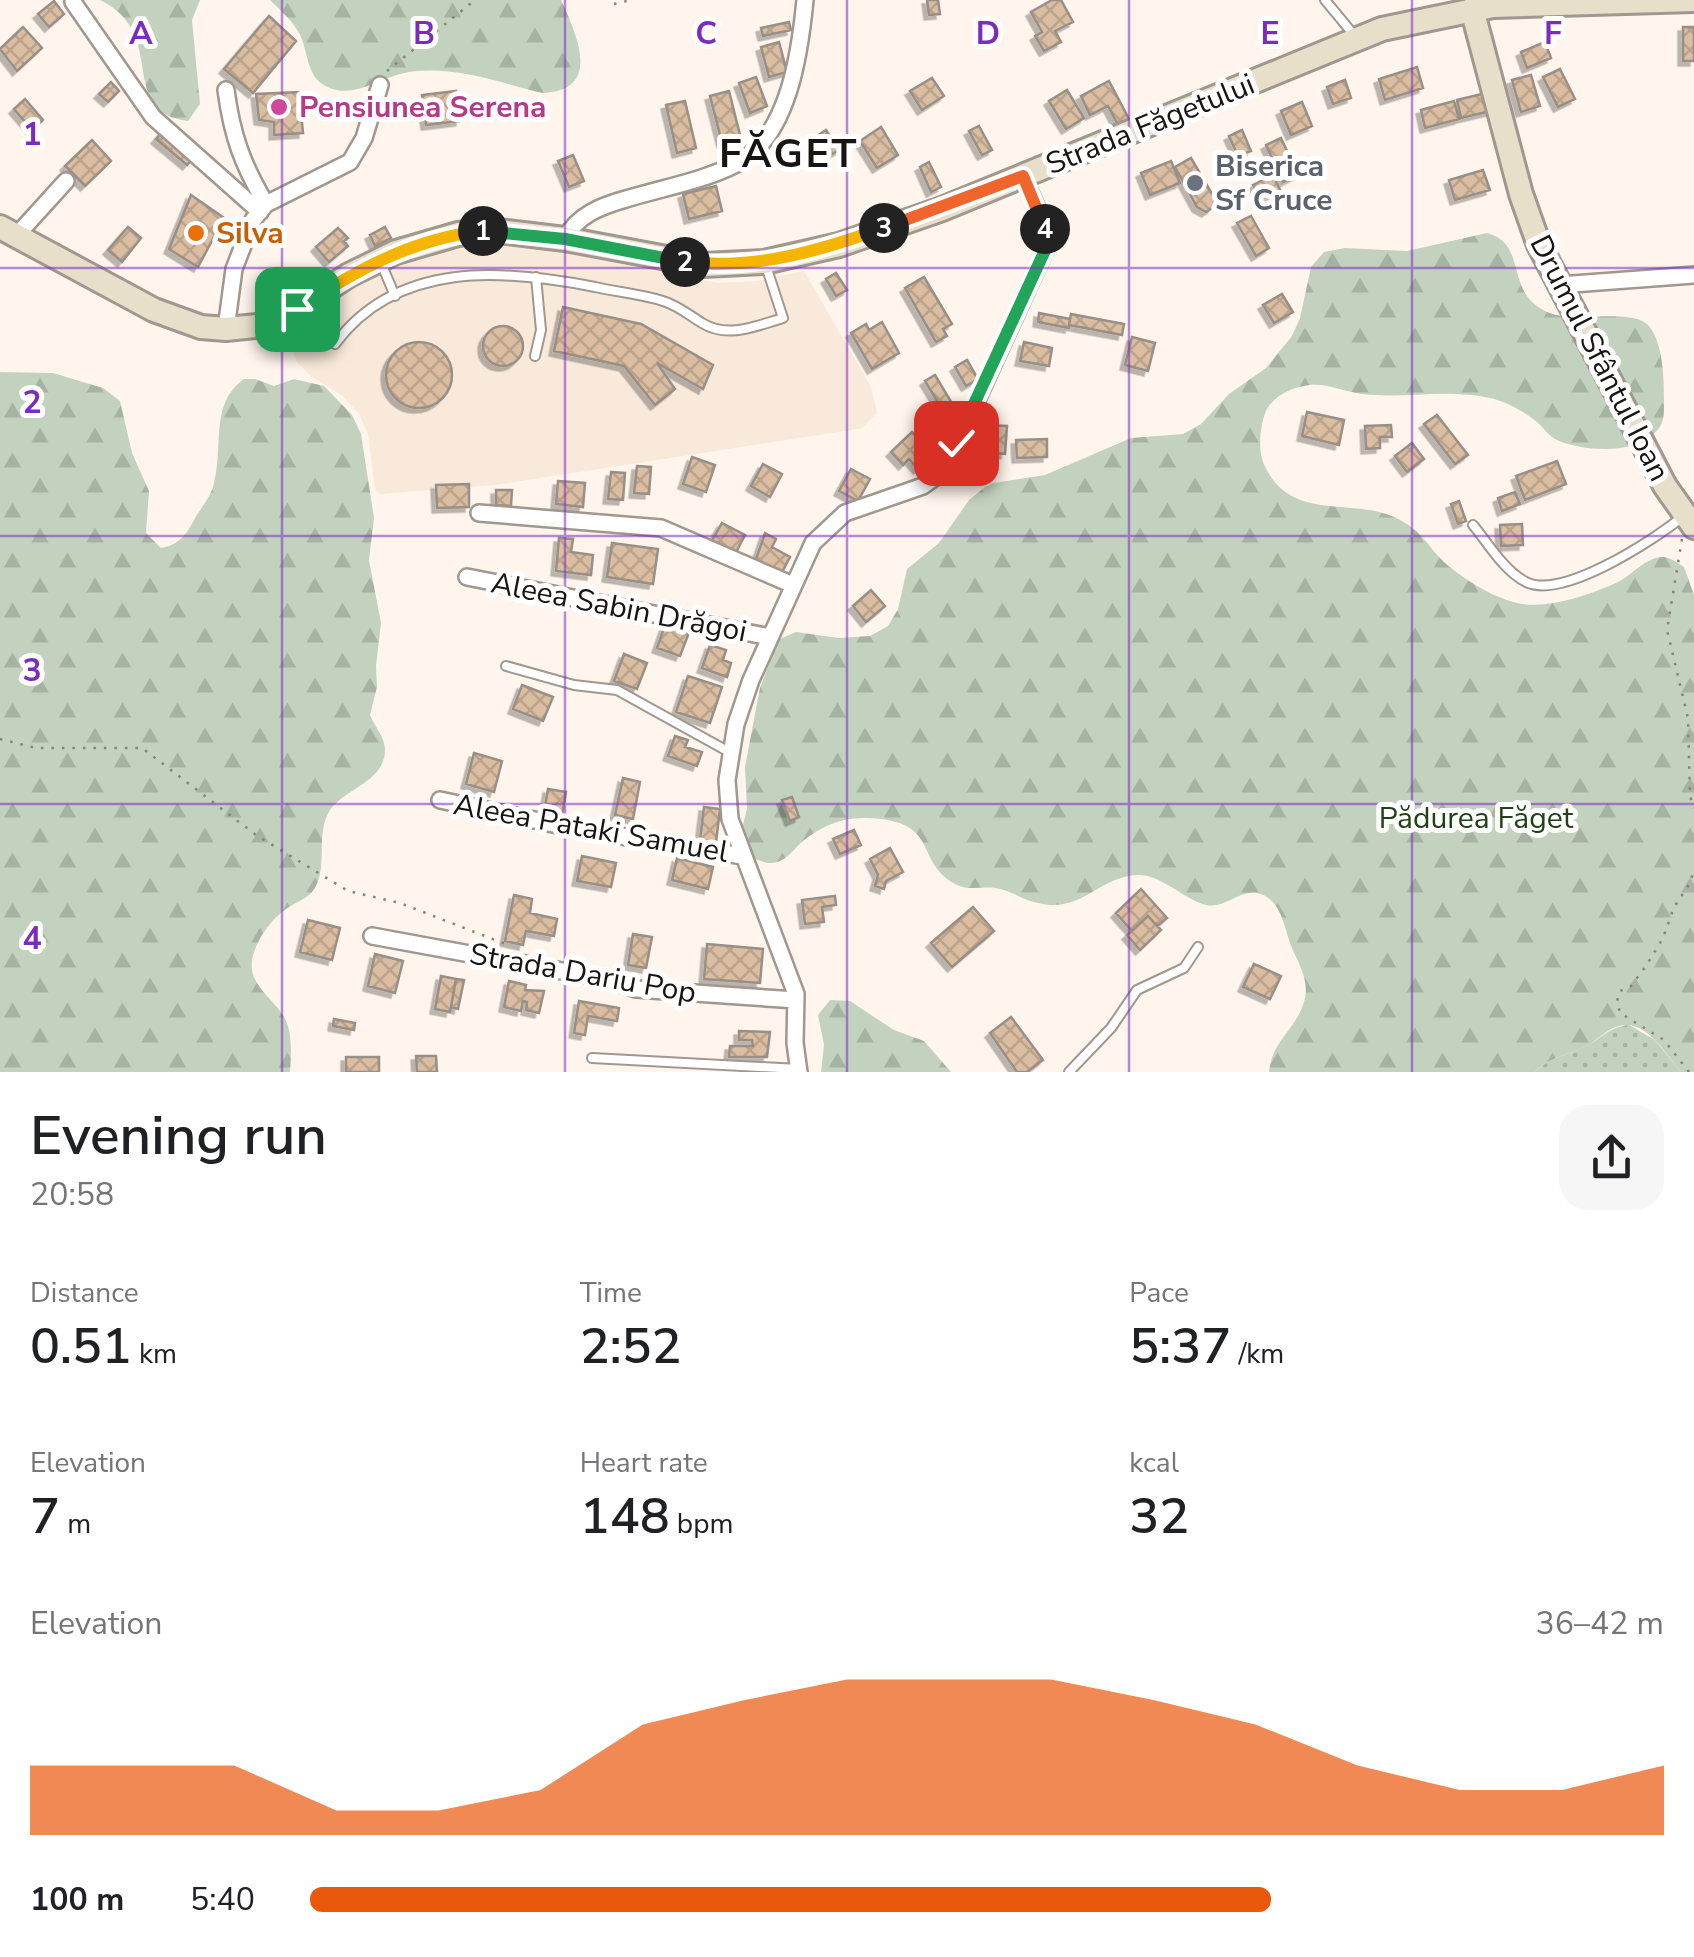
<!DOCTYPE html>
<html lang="en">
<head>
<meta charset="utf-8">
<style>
	body { margin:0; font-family:"Nunito Sans",sans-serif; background:#f6f6f6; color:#202124; height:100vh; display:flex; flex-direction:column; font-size:38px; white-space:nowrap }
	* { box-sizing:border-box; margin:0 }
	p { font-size:32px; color:#757577 }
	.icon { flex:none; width:55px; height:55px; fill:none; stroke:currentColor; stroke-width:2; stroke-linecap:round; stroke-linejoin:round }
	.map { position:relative; height:1072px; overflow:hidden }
	.drawer { display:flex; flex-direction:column; background:#fff; flex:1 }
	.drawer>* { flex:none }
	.pin { position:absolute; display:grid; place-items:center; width:85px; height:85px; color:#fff; margin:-42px; border-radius:20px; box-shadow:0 5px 15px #0006 }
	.km { position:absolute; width:50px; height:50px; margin:-25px; border-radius:50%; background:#222; color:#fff; font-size:28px; line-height:50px; text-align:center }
	.round { display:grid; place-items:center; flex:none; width:105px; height:105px; border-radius:30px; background:#f6f6f6 }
	.overview { display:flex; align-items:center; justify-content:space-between; height:170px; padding:0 30px }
	h1 { font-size:55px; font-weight:600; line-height:75px }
	.figures { display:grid; grid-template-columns:repeat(3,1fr); gap:15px; height:170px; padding:10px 30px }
	.figures div { display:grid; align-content:center }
	.figures b { font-size:50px; font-weight:600 }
	.figures small { font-size:28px; font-weight:400 }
	.figures p { font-size:28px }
	.chart { height:280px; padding:20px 30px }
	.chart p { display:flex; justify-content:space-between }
	.chart svg { width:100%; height:180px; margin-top:10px; fill:#ea580c; opacity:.7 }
	ul { padding:0 30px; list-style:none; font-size:32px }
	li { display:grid; grid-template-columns:160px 120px 1fr; align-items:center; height:75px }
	li i { height:25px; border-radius:12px; background:#ea580c }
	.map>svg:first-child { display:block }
	.built { fill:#f8e9da }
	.grass { fill:url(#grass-dots) }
	.forest { fill:url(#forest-firs) }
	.building { fill:url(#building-cross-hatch); stroke:#988f87; stroke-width:2.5; filter:url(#shadow) }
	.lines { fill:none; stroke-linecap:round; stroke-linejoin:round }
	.service-casing { stroke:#a0978f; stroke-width:12 }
	.minor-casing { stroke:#a0978f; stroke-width:20 }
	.secondary-casing { stroke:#a0978f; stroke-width:28 }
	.path { stroke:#87817b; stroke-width:2.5; stroke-dasharray:2.5 8; stroke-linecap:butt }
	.service { stroke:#fff; stroke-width:8 }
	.minor { stroke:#fff; stroke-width:15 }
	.secondary { stroke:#e8dfcb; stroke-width:22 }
	.split-1-casing { stroke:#fff; stroke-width:20 }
	.split-2-casing { stroke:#fff; stroke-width:20 }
	.split-3-casing { stroke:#fff; stroke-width:20 }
	.split-4-casing { stroke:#fff; stroke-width:20 }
	.split-5-casing { stroke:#fff; stroke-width:20 }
	.split-1 { stroke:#f5b400; stroke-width:12 }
	.split-2 { stroke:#22a559; stroke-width:12 }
	.split-3 { stroke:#f5b400; stroke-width:12 }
	.split-4 { stroke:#f0652b; stroke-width:12 }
	.split-5 { stroke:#22a559; stroke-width:12 }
	.grid { fill:none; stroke:#7b2cbf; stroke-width:2.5; stroke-opacity:0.55 }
	.hotel-dot { fill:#d1479c; stroke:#fff; stroke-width:4 }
	.worship-dot { fill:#6b7280; stroke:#fff; stroke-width:4 }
	.food-dot { fill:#e8710a; stroke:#fff; stroke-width:4 }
	.labels { text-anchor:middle; stroke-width:10; stroke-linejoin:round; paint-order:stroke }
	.hotel-label { font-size:30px; font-weight:bold; fill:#b23c85; stroke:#fff; text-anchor:start }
	.street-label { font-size:30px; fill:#171411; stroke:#fff }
	.worship-label { font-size:30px; font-weight:bold; fill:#5b616d; stroke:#fff; text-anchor:start }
	.food-label { font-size:30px; font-weight:bold; fill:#c56008; stroke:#fff; text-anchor:start }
	.park-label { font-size:30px; fill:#214216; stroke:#fff }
	.district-label { font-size:40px; font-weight:bold; letter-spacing:2.5px; fill:#171411; stroke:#fff }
	.grid-label { font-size:32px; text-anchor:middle; font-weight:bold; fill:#7b2cbf; stroke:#fff; stroke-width:10; stroke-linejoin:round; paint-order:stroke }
</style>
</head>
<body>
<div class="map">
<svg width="1694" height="1072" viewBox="0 0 1694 1072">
	<defs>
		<pattern id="grass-dots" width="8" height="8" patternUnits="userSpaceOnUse" patternTransform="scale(2.5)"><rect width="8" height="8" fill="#c3d2be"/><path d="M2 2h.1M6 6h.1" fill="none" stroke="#a7b3a2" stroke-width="1.8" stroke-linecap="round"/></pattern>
		<pattern id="forest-firs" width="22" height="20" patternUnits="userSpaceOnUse" patternTransform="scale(2.5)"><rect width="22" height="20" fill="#c3d2be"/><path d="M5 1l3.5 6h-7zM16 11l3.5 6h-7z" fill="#a7b3a2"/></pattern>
		<pattern id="building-cross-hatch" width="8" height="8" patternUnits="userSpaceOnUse" patternTransform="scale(2.5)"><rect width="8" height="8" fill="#dbbea2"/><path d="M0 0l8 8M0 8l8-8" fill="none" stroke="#bba28a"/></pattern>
		<filter id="shadow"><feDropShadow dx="-4.5" dy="4.5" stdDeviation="0" flood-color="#0004"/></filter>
	</defs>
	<rect width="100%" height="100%" fill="#fff5ec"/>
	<!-- built -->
	<path class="built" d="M471,244L539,248L718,283L757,281L804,271L871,387L877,413L862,428L845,431L495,485L380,494L375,489L368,434L359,414L343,396L312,377L297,362L290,345V335L301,319L354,285L420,257Z"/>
	<!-- grass -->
	<path class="grass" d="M1629,1025L1655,1040L1681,1072H1535C1551,1056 1566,1056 1585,1047C1601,1039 1610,1026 1629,1025Z"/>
	<!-- forest -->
	<path class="forest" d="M100,0H200L192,20L200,104L188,121C115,112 170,34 100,0Z
		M270,0H561C576,33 604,91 542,93C498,82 450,64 404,73C377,79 350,102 322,84C306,72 308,51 300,35C294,22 280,10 270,0Z
		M1487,233C1529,244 1503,292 1547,312C1574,324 1633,307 1649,326C1663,343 1664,378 1664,399C1664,409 1665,420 1659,428C1640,455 1586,452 1559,441C1549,437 1545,429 1537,422C1525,412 1505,401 1490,398C1447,388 1404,399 1362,394C1344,392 1328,383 1310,385C1293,387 1274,395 1266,411C1260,425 1258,448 1263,462C1291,529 1359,491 1407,524C1423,534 1431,550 1444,562C1463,579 1498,601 1523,604C1552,608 1592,594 1618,582C1632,575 1647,556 1664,557C1671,558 1678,563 1684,567L1694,595V1072H1681C1666,1055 1647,1019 1619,1026C1606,1029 1597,1041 1585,1047C1566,1056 1551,1056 1535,1072H1269C1272,1041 1294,1031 1303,1005C1311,983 1300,967 1292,948C1284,929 1282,898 1257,893C1238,890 1225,909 1206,905C1183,899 1161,874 1137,875C1098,877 1081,914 1038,903C1023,900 1010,890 995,888C983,886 969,891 957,885C912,862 943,820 866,818C843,817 821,826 803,841C796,847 789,857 780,861C770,866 760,861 752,857L742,828L747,809L745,767L760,688L778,640L796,632L839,638L870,636L888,626L898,609L907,569L939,543L969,500L985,487L994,483L1045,475L1131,438L1183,434L1201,424L1229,394L1266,368L1292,336L1300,318L1311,267L1324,252L1345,248L1407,251Z
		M0,372L53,373L103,388L120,401L132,453L149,491L146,533L161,548C179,545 187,534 195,518C202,506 211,497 214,483C224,446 209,404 244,379H255L274,386L294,379L324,386L352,415L361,434L374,518L369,560L381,623L376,666L377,687L370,715C376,730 389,741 384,758C378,783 344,790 330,810C314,835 330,871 312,892C305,900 294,903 286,909C272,919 260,935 254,952C242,987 280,999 288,1026C292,1039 291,1058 290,1072H0Z
		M830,1000L850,1001L894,1030L924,1041L951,1072H821L824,1045L818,1015Z"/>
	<!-- building -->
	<path class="building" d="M927,0H938L940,14L929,15Z
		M1052,0H1061L1073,22L1055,31L1061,42L1044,51L1035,36L1042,32L1031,12Z
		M54,1L64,14L49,27L38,14Z
		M269,16L296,41L253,93L224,69Z
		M789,22L791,30L763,36L761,28Z
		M23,27L42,48L17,71L0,49Z
		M1683,27H1694V61H1683Z
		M779,42L787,72L769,77L761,47Z
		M1545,42L1551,58L1527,68L1521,52Z
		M1417,67L1423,88L1385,100L1379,79Z
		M1560,69L1575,99L1558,107L1543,77Z
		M1531,75L1540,106L1521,112L1512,80Z
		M756,77L767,106L750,113L739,83Z
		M932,78L944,96L922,110L910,91Z
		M1345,80L1351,98L1333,104L1327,87Z
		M1109,81L1129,119L1118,125L1108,106L1090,115L1081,96Z
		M111,82L119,91L108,102L99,94Z
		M1067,90L1084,118L1066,129L1049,101Z
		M456,91L460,121L426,125L422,95Z
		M729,91L741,139L722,143L710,96Z
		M299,92L303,133L274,135V122L259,120L256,94Z
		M1490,92L1495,110L1461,118L1457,100Z
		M25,99L43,120L32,130L14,109Z
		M685,101L696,148L677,153L666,105Z
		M1454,101L1459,119L1425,128L1421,110Z
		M1302,102L1312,126L1291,135L1281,111Z
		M979,126L992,150L982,155L969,131Z
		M881,127L898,155L877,168L860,141Z
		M826,130L839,150L824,159L811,140Z
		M1242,130L1251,151L1238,156L1229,136Z
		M163,131L193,158L187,165L156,139Z
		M1281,138L1298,175L1283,182L1266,145Z
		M92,140L111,161L85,186L65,166Z
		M573,155L584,181L569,187L558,161Z
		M1191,158L1215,199L1212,208L1206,212L1197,207L1175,167Z
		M1171,161L1180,183L1150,195L1141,173Z
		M929,162L941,187L931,192L920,167Z
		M1483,170L1490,190L1455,200L1449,180Z
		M1273,175L1283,196L1263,206L1253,185Z
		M716,186L722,211L689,219L683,194Z
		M191,195L224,218L198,267L169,249Z
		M1251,216L1269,248L1256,256L1237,223Z
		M128,227L141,238L122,262L108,250Z
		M385,227L391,238L375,246L370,235Z
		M338,228L348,238L344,241L348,246L329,262L316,247Z
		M836,273L847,290L836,296L826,279Z
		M924,277L952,324L943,329L947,336L936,342L905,288Z
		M1282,294L1293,312L1274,323L1263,305Z
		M563,307L641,324L713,365L703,389L657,363L675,389L655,405L624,366L554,351Z
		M1039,313L1070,319L1069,328L1038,322Z
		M1071,314L1124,324L1122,335L1069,325Z
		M882,322L899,353L872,369L851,333L866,324L869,330Z
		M483 346a20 20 0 1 1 40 0a20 20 0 1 1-40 0Z
		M1132,337L1155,343L1148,371L1125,365Z
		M1024,342L1052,348L1049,366L1020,361Z
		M386 375a33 33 0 1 1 66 0a33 33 0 1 1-66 0Z
		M967,360L978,379L966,386L955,367Z
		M935,375L953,405L943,411L925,381Z
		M1307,412L1344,420L1339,445L1302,436Z
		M1437,415L1468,455L1455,464L1424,424Z
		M984,425L1007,426L1005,454L983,452Z
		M1391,425L1392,437H1380V448L1366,449L1365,426Z
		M912,432L933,455L918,469L909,459L903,465L891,452Z
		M1047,439V457L1017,458L1016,440Z
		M1412,443L1424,459L1407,472L1395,456Z
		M692,457L715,465L706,492L683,484Z
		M1557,461L1566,484L1525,500L1516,476Z
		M763,464L782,474L770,497L751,486Z
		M637,466L651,467L649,494L634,493Z
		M851,469L870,479L858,501L839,491Z
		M611,472L625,473L623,500L608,499Z
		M558,481L585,483L583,507L556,504Z
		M469,484V507L437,508L436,485Z
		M496,490H512L511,506L496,505Z
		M1515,492L1520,504L1502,511L1498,498Z
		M1459,501L1466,521L1458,524L1451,504Z
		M722,523L745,535L734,556L710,544Z
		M1522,524L1523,545L1501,546L1500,525Z
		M765,533L776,539L772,547L790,557L780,576L755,562Z
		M559,538L573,539L571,552L593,555L591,575L556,571Z
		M612,543L658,549L653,584L607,577Z
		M871,590L885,606L866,622L853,606Z
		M666,622L690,630L680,656L657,648Z
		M710,645L726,650L723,660L731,663L727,677L702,668Z
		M624,654L647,663L637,689L614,681Z
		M688,676L722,687L710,723L676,712Z
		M522,685L553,697L543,721L513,709Z
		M675,736L688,740L685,747L702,752L697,766L668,756Z
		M474,753L502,761L494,792L466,784Z
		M623,778L640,782L633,819L615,815Z
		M548,789L566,792L562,815L544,812Z
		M792,797L799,817L790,821L782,800Z
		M704,807L720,809L716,842L700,840Z
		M854,830L861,845L840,854L833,839Z
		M890,848L903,872L886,881L884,889L875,886L878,875L870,859Z
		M582,856L616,863L611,887L577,881Z
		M677,858L713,867L708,889L672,880Z
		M1141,889L1167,918L1157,926L1148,916L1132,931L1116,913Z
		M514,895L532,899L530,913L557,919L554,936L526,931L523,945L505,941Z
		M835,896L836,905L822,907L824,922L805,924L802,900Z
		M973,907L994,931L952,967L931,943Z
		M1148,916L1161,930L1140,950L1127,935Z
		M308,920L340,928L332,960L300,952Z
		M633,934L652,937L646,968L628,965Z
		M707,944L763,949L760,983L704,979Z
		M375,954L403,961L395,993L368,986Z
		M1254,964L1281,976L1270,999L1243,987Z
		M441,976L456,979L450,1012L435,1009Z
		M456,979L464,980L458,1009L451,1007Z
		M509,981L526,985L525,990L544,991L539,1013L526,1010L527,1002L523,1001L521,1011L504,1007Z
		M579,1001L619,1008L617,1021L588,1016L585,1035L574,1033Z
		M1011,1017L1043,1060L1027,1072H1017L990,1033Z
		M334,1019L355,1023L354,1030L333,1026Z
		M739,1031L770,1032L767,1057H729L730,1046H753L752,1040H739Z
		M416,1056H436L437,1072H417Z
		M346,1057H379V1072H346Z"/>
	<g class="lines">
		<defs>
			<path id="service" d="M1325,0L1354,35
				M381,263L395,296
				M335,344C397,260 504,269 595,287C617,292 641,294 663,301C677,305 689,315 702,323C728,339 756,326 783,318L766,266
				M535,356L541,330L536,277
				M1473,525C1488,543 1504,571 1526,582C1562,600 1652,541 1681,518
				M506,666L574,685L617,690L731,753
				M592,1058L799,1069
				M1069,1072L1111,1028L1137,990L1184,968L1198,947"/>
			<path id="minor" d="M73,2L153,117L260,212
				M226,90C232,135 242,164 266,204
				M17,235L66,181
				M565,239C577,215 601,206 626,199C662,188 703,181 736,164C789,137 800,52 805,0
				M1559,285L1694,275
				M226,329L234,269L253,220L266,204L350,162L364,138L380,85
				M479,513L661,528L793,585
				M467,577L770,637
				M440,800L572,828L742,856
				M372,936L611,980L636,989L796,1000
				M799,1072L795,1043L796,994L730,819L727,780L736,724L751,680L813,543L845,513L923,486L945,470L1047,246V232L1023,176"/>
			<path id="secondary" d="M1472,9L1521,194L1539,245L1665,486L1694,527
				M0,227L154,310L201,327L226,329L266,325L297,309L349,275L396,252L458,234L490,230L565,239L704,265L764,262L839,245L942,209L1382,29L1493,6L1694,0"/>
		</defs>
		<!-- service casing -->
		<use href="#service" class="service-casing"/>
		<!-- minor casing -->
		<use href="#minor" class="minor-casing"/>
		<!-- secondary casing -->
		<use href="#secondary" class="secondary-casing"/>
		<!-- path -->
		<path class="path" d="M614,4L631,0
			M387,71L475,0
			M1682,539L1667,630L1688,718L1690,796L1694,808
			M0,739L36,748H142L256,835L348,891L400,903L508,945
			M1689,1072L1664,1040L1620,1013L1617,1001L1620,991L1631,986L1646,966L1663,938L1674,907L1690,883L1694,870"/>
		<!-- service -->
		<use href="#service" class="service"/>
		<!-- minor -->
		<use href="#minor" class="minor"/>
		<!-- secondary -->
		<use href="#secondary" class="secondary"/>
	</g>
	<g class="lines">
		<defs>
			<path id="split-1" d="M297,309C355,271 413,238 483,231"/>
			<path id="split-2" d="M483,231L565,239L685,262"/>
			<path id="split-3" d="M685,262C755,270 819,251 884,228"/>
			<path id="split-4" d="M884,228L1023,176L1045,229"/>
			<path id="split-5" d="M956,443L1047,246L1045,229"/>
		</defs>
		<!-- split-1 casing -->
		<use href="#split-1" class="split-1-casing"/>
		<!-- split-2 casing -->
		<use href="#split-2" class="split-2-casing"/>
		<!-- split-3 casing -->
		<use href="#split-3" class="split-3-casing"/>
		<!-- split-4 casing -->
		<use href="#split-4" class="split-4-casing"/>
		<!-- split-5 casing -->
		<use href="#split-5" class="split-5-casing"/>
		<!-- split-1 -->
		<use href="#split-1" class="split-1"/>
		<!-- split-2 -->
		<use href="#split-2" class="split-2"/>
		<!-- split-3 -->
		<use href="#split-3" class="split-3"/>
		<!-- split-4 -->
		<use href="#split-4" class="split-4"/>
		<!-- split-5 -->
		<use href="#split-5" class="split-5"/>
	</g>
	<!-- grid -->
	<path class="grid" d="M282,0V1072M565,0V1072M847,0V1072M1129,0V1072M1412,0V1072M0,268H1694M0,536H1694M0,804H1694"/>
	<!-- markers -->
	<circle class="hotel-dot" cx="279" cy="107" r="10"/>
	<circle class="worship-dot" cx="1195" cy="183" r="10"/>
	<circle class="food-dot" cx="196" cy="233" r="10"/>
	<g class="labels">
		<!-- hotel labels -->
		<g class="hotel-label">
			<text x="299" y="117">Pensiunea Serena</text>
		</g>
		<!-- street labels -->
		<g class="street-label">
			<text transform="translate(1150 124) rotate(-22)" y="10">Strada Făgetului</text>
			<text transform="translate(1600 358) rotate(63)" y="10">Drumul Sfântul Ioan</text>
			<text transform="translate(619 607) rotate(11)" y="10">Aleea Sabin Drăgoi</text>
			<text transform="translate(591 828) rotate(10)" y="10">Aleea Pataki Samuel</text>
			<text transform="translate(583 973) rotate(10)" y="10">Strada Dariu Pop</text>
		</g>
		<!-- worship labels -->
		<g class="worship-label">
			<text x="1215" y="176">Biserica<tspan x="1215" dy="34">Sf Cruce</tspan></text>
		</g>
		<!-- food labels -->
		<g class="food-label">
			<text x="216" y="243">Silva</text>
		</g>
		<!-- park labels -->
		<g class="park-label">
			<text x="1476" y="828">Pădurea Făget</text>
		</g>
		<!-- district labels -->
		<g class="district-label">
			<text x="789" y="167">FĂGET</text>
		</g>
	</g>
	<g class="grid-label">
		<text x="141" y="44">A</text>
		<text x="424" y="44">B</text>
		<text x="706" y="44">C</text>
		<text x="988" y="44">D</text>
		<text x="1270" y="44">E</text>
		<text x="1553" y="44">F</text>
		<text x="32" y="145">1</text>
		<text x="32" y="413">2</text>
		<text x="32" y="681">3</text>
		<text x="32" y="949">4</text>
	</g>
</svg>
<div class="pin" style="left:297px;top:309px;background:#1e9e55"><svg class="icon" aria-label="arrive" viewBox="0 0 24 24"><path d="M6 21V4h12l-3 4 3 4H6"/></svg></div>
<div class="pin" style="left:956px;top:443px;background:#d93025"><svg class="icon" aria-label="check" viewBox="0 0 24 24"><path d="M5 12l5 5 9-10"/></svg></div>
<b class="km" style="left:483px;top:231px">1</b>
<b class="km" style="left:685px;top:262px">2</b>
<b class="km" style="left:884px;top:228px">3</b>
<b class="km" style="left:1045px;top:229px">4</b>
</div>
<section class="drawer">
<div class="overview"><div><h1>Evening run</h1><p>20:58</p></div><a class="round"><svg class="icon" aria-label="share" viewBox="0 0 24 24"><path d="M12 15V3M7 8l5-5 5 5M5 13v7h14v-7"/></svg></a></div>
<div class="figures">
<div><p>Distance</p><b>0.51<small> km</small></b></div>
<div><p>Time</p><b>2:52</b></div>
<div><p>Pace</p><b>5:37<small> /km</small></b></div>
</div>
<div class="figures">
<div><p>Elevation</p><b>7<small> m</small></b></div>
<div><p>Heart rate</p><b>148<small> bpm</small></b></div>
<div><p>kcal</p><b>32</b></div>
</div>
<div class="chart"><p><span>Elevation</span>36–42 m</p>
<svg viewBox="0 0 160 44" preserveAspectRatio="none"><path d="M0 44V27L10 27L20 27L30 38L40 38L50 33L60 17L70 11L80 6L90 6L100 6L110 11L120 17L130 27L140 33L150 33L160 27V44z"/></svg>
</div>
<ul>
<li><b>100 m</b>5:40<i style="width:71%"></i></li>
</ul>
</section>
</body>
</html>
